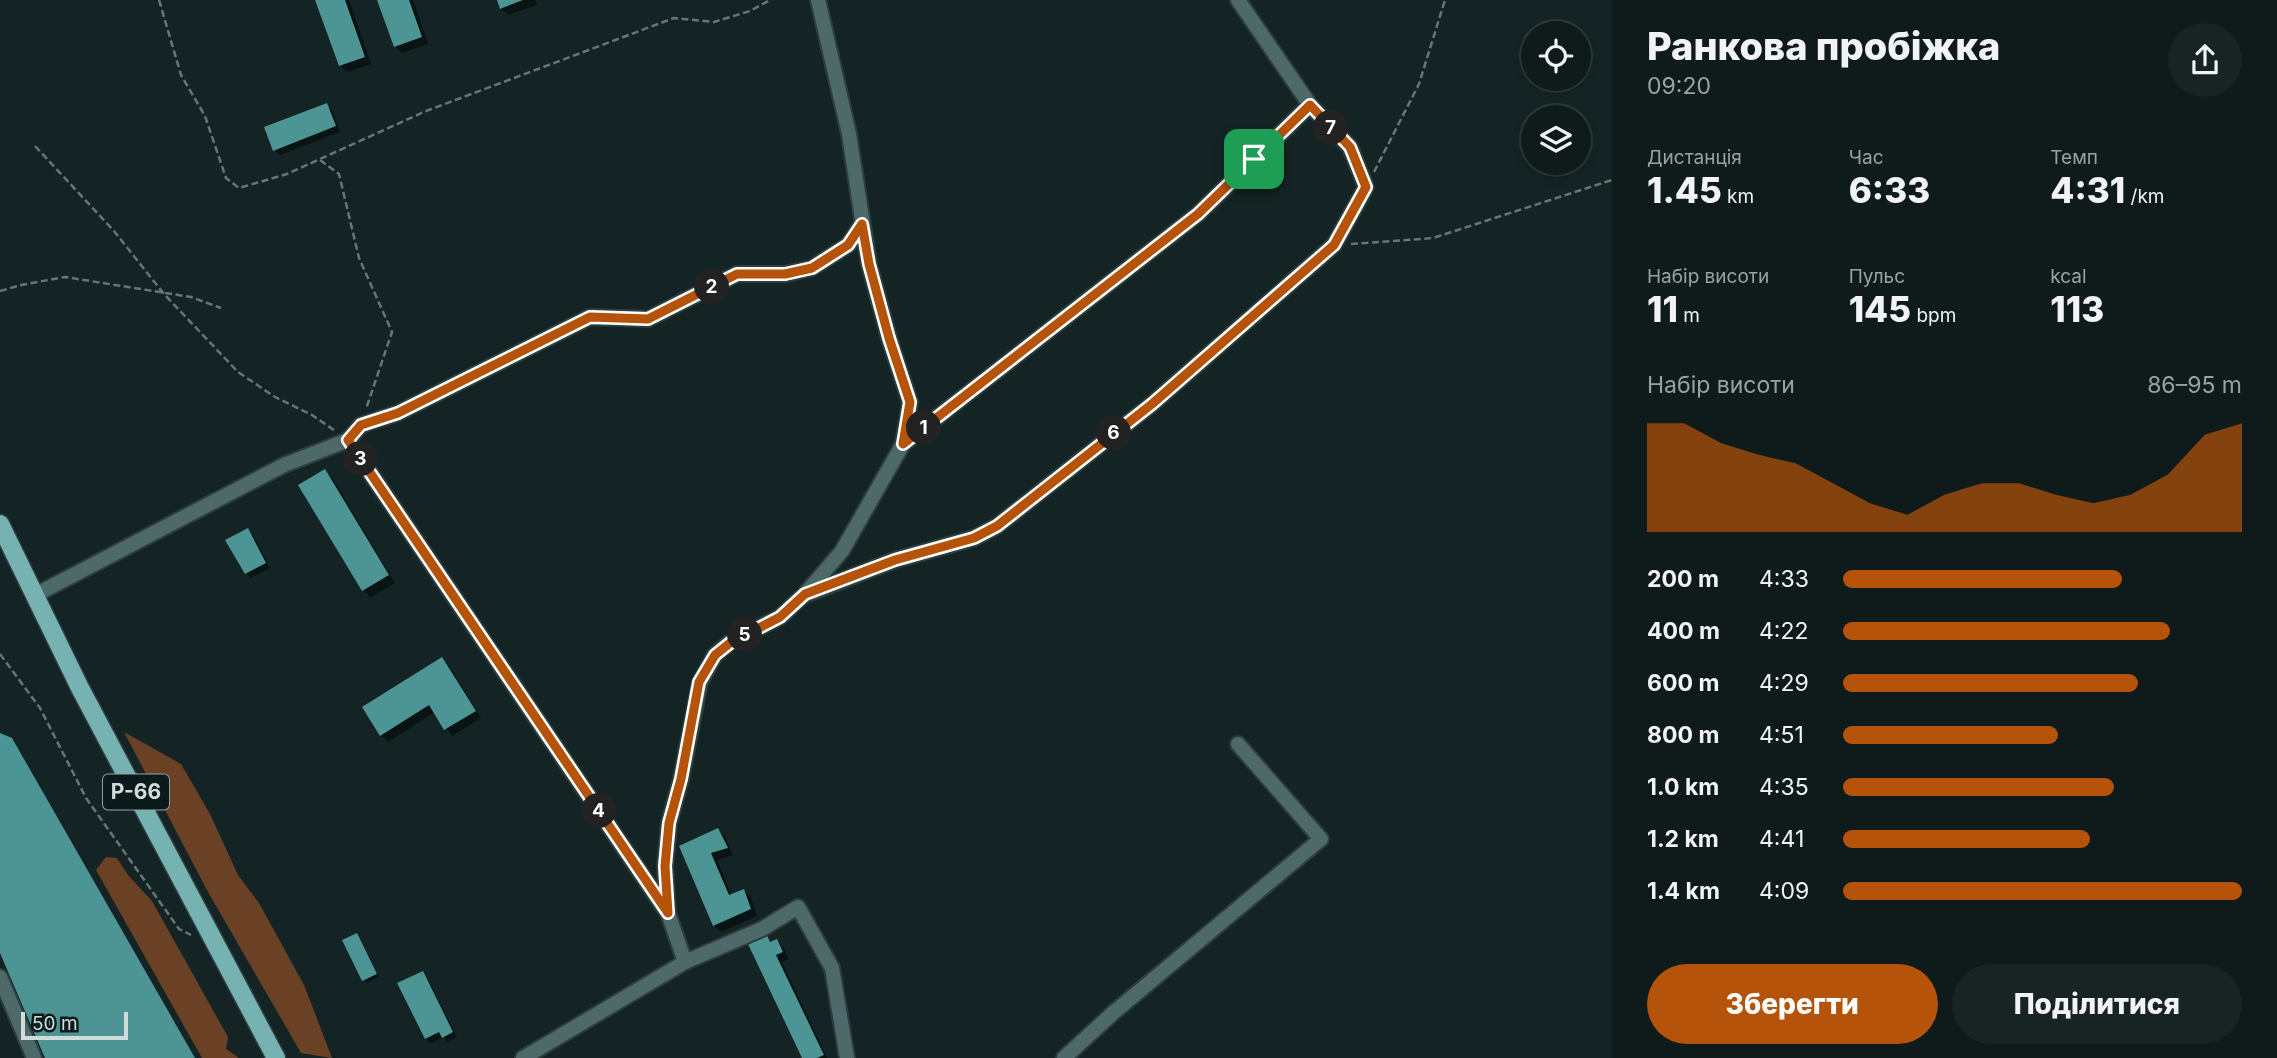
<!DOCTYPE html>
<html lang="uk">
<head>
<meta charset="utf-8">
<style>
	body { margin:0; font-family:Inter,sans-serif; background:#182424; color:#f1f3f6; height:100vh; display:flex; flex-direction:column; font-size:26px; white-space:nowrap }
	* { box-sizing:border-box; margin:0 }
	p { font-size:23px; color:#9ba1a3 }
	.icon { flex:none; width:38px; height:38px; fill:none; stroke:currentColor; stroke-width:2; stroke-linecap:round; stroke-linejoin:round }
	.map { position:relative; flex:1; overflow:hidden }
	.panel { display:flex; flex-direction:column; background:#0f1b1b; width:665px }
	.panel>* { flex:none }
	.tools { position:absolute; left:1521px; top:21px; display:grid; gap:14px }
	.tools a { display:grid; place-items:center; width:70px; height:70px; border-radius:50%; background:#0f1b1b; box-shadow:0 4px 10px #0003,0 0 0 2px #2f393a; font-size:35px }
	.scale { position:absolute; left:21px; bottom:18px; width:107px; box-sizing:border-box; padding-left:7px; border:4px solid #d1dbdb; border-top:0; font-size:19px; line-height:24px; white-space:nowrap; color:#d1dbdb; -webkit-text-stroke:5px #0b1b1b; paint-order:stroke }
	.pin { position:absolute; display:grid; place-items:center; width:60px; height:60px; color:#fff; margin:-30px; border-radius:14px; box-shadow:0 4px 10px #0006 }
	.km { position:absolute; width:35px; height:35px; margin:-18px; border-radius:50%; background:#222; color:#fff; font-size:19px; line-height:35px; text-align:center }
	.round { display:grid; place-items:center; flex:none; width:74px; height:74px; border-radius:37px; background:#182424 }
	.headline { display:flex; align-items:center; justify-content:space-between; height:119px; padding:0 35px }
	h1 { font-size:38px; font-weight:800; line-height:52px }
	.stats { display:grid; grid-template-columns:repeat(3,1fr); gap:10px; height:119px; padding:7px 35px }
	.stats div { display:grid; align-content:center }
	.stats b { font-size:35px; font-weight:800 }
	.stats small { font-size:19px; font-weight:400 }
	.stats p { font-size:19px }
	.chart { height:196px; padding:14px 35px }
	.chart p { display:flex; justify-content:space-between }
	.chart svg { width:100%; height:126px; margin-top:7px; fill:#b45309; opacity:.7 }
	.action { display:flex; gap:14px; margin-top:auto; padding:14px 35px }
	.action a { flex:1; height:80px; border-radius:42px; background:#b45309; color:#fff; font-size:28px; font-weight:800; line-height:80px; text-align:center }
	.action a+a { background:#182424; color:#f1f3f6 }
	ul { padding:0 35px; list-style:none; font-size:23px }
	li { display:grid; grid-template-columns:112px 84px 1fr; align-items:center; height:52px }
	li i { height:18px; border-radius:9px; background:#b45309 }
	main { display:flex; flex:1; min-height:0 }
	.map>svg:first-child { display:block }
	.forest { fill:#6b4125 }
	.shadow { fill:#0007 }
	.building { fill:#4d9494 }
	.lines { fill:none; stroke-linecap:round; stroke-linejoin:round }
	.minor-casing { stroke:#2e3e3e; stroke-width:18 }
	.primary-casing { stroke:#2e3e3e; stroke-width:21 }
	.path { stroke:#677575; stroke-width:2.5; stroke-dasharray:7 3.5; stroke-linecap:butt }
	.minor { stroke:#4e6969; stroke-width:14 }
	.primary { stroke:#77b2b2; stroke-width:18 }
	.route-casing { stroke:#fff; stroke-width:14 }
	.route { stroke:#b45309; stroke-width:9 }
	.labels { text-anchor:middle; stroke-width:7; stroke-linejoin:round; paint-order:stroke }
	.shield { fill:#0b1b1b; stroke:#96a1a1; stroke-width:2 }
	.shield-label { font-size:21px; font-weight:bold; fill:#d1dbdb }
</style>
</head>
<body>
<main>
<div class="map">
<svg width="1612" height="1058" viewBox="0 0 1612 1058">
	<rect width="100%" height="100%" fill="#142424"/>
	<!-- forest -->
	<path class="forest" d="M124,732L181,764L210,814L238,875L259,903L304,985L332,1058L301,1053L208,892Z
		M106,857L117,858L128,875L152,901L228,1037L226,1049L239,1058H202L96,870Z"/>
	<!-- shadow -->
	<path class="shadow" d="M317,0H349L371,64L347,72L340,65Z
		M379,0H413L428,44L402,53L395,46Z
		M499,0H535L537,5L508,15L501,8Z
		M327,105L332,110L340,132L280,155L275,150Z
		M325,471L332,478L395,583L371,597L364,590L301,485Z
		M248,530L253,535L270,568L251,578L246,573Z
		M442,659L449,666L481,718L452,736L435,712L388,742L381,735Z
		M0,735L15,743L194,1058H47L0,949Z
		M718,830L725,837L733,855L717,860L732,896L744,891L751,898L757,916L721,932L714,925L681,847Z
		M357,935L379,977L367,983L345,941Z
		M767,937L772,943L777,941L784,948L789,959L782,962L827,1058H804Z
		M422,973L427,978L457,1037L448,1042L444,1037L431,1043L426,1038Z"/>
	<!-- building -->
	<path class="building" d="M315,0H345L365,57L339,66Z
		M377,0H409L422,37L394,47Z
		M497,0H523L500,9Z
		M327,103L336,126L273,151L264,127Z
		M325,469L389,575L362,591L298,485Z
		M248,528L266,563L245,574L225,540Z
		M442,657L476,711L444,730L429,705L380,736L362,707Z
		M0,733L12,738L195,1058H45L0,953Z
		M718,828L728,848L711,853L729,895L744,889L751,909L713,926L679,846Z
		M357,933L377,974L362,981L342,940Z
		M767,935L770,942L777,939L783,952L776,955L824,1055L817,1058H802L748,944Z
		M423,971L453,1032L442,1038L439,1032L425,1039L397,983Z"/>
	<g class="lines">
		<defs>
			<path id="minor" d="M348,440L667,912
				M903,444L1198,214L1310,105
				M807,594L895,560L974,538L997,526L1152,404L1334,245L1366,187L1350,147L1310,105L1238,0
				M35,595L284,465L348,440L361,425L398,413L590,317L648,319L737,274H785L812,268L848,245L862,224
				M685,962L668,913L665,866L669,823L681,779L700,682L715,655L729,643L780,617L805,594L842,551L903,444L910,402L889,338L869,264L849,134L818,0
				M0,977L34,1058
				M523,1058L685,962L762,929L798,907L832,968L847,1058
				M1064,1058L1113,1013L1321,839L1238,744"/>
			<path id="primary" d="M0,524L80,688L276,1058"/>
		</defs>
		<!-- minor casing -->
		<use href="#minor" class="minor-casing"/>
		<!-- primary casing -->
		<use href="#primary" class="primary-casing"/>
		<!-- path -->
		<path class="path" d="M159,0L181,75L205,116L226,178L239,188L287,174L426,111L674,18L714,22L750,11L770,0
			M35,146L114,231L164,294L238,372L275,397L312,415L334,430
			M320,160L339,174L359,258L392,332L366,409
			M1374,172L1419,84L1445,0
			M1351,244L1433,238L1612,180
			M0,291L21,285L65,277L191,297L221,308
			M0,654L40,708L86,798L179,929L191,935"/>
		<!-- minor -->
		<use href="#minor" class="minor"/>
		<!-- primary -->
		<use href="#primary" class="primary"/>
	</g>
	<g class="lines">
		<defs>
			<path id="route" d="M1310,105L1350,147L1366,187L1334,245L1152,404L997,526L974,538L895,560L805,594L780,617L730,643L715,655L699,682L681,779L669,823L665,866L668,913L348,440L361,425L398,413L590,317L648,319L737,274H785L812,268L848,245L862,224L869,264L889,338L910,402L903,444L1198,214Z"/>
		</defs>
		<!-- route casing -->
		<use href="#route" class="route-casing"/>
		<!-- route -->
		<use href="#route" class="route"/>
	</g>
	<g class="labels">
		<!-- shield labels -->
		<rect class="shield" x="103" y="774.5" width="66" height="35" rx="5"/>
		<g class="shield-label">
			<text x="136" y="799">Р-66</text>
		</g>
	</g>
</svg>
<div class="tools">
<a><svg class="icon" aria-label="locate" viewBox="0 0 24 24"><circle cx="12" cy="12" r="6"/><path d="M12 2v4M12 18v4M2 12h4M18 12h4"/></svg></a>
<a><svg class="icon" aria-label="layers" viewBox="0 0 24 24"><path d="M12 4l9 5-9 5-9-5zM3 14l9 5 9-5"/></svg></a>
</div>
<div class="scale">50 m</div>
<div class="pin" style="left:1254px;top:159px;background:#1e9e55"><svg class="icon" aria-label="arrive" viewBox="0 0 24 24"><path d="M6 21V4h12l-3 4 3 4H6"/></svg></div>
<b class="km" style="left:924px;top:428px">1</b>
<b class="km" style="left:712px;top:287px">2</b>
<b class="km" style="left:361px;top:459px">3</b>
<b class="km" style="left:599px;top:811px">4</b>
<b class="km" style="left:745px;top:635px">5</b>
<b class="km" style="left:1114px;top:433px">6</b>
<b class="km" style="left:1331px;top:128px">7</b>
</div>
<section class="panel">
<div class="headline"><div><h1>Ранкова пробіжка</h1><p>09:20</p></div><a class="round"><svg class="icon" aria-label="share" viewBox="0 0 24 24"><path d="M12 15V3M7 8l5-5 5 5M5 13v7h14v-7"/></svg></a></div>
<div class="stats">
<div><p>Дистанція</p><b>1.45<small> km</small></b></div>
<div><p>Час</p><b>6:33</b></div>
<div><p>Темп</p><b>4:31<small> /km</small></b></div>
</div>
<div class="stats">
<div><p>Набір висоти</p><b>11<small> m</small></b></div>
<div><p>Пульс</p><b>145<small> bpm</small></b></div>
<div><p>kcal</p><b>113</b></div>
</div>
<div class="chart"><p><span>Набір висоти</span>86–95 m</p>
<svg viewBox="0 0 160 44" preserveAspectRatio="none"><path d="M0 44V6L10 6L20 13L30 17L40 20L50 27L60 34L70 38L80 31L90 27L100 27L110 31L120 34L130 31L140 24L150 10L160 6V44z"/></svg>
</div>
<ul>
<li><b>200 m</b>4:33<i style="width:70%"></i></li>
<li><b>400 m</b>4:22<i style="width:82%"></i></li>
<li><b>600 m</b>4:29<i style="width:74%"></i></li>
<li><b>800 m</b>4:51<i style="width:54%"></i></li>
<li><b>1.0 km</b>4:35<i style="width:68%"></i></li>
<li><b>1.2 km</b>4:41<i style="width:62%"></i></li>
<li><b>1.4 km</b>4:09<i style="width:100%"></i></li>
</ul>
<div class="action"><a>Зберегти</a><a>Поділитися</a></div>
</section>
</main>
</body>
</html>
